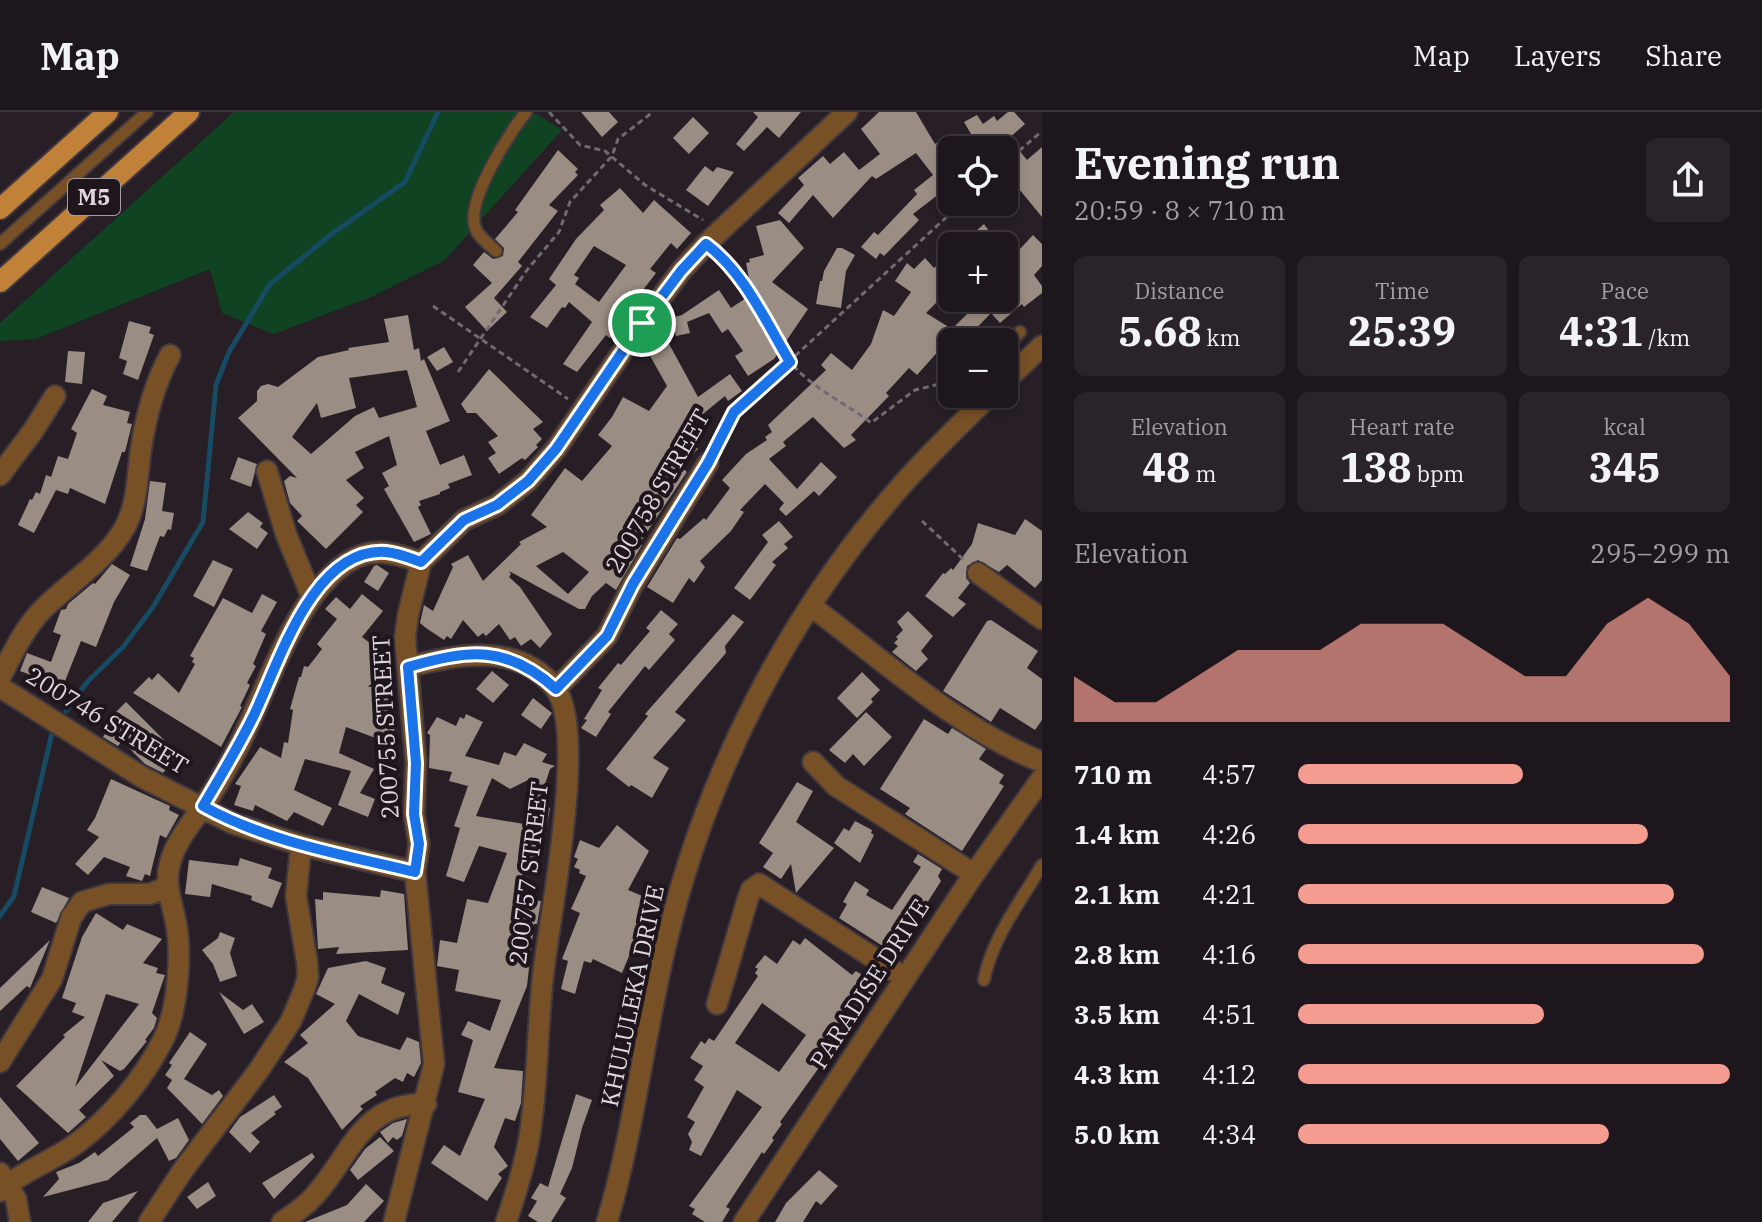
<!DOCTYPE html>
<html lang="en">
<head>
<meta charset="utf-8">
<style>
	body { margin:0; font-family:"IBM Plex Serif",serif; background:#2a2329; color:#f1f3f6; height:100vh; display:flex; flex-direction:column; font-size:30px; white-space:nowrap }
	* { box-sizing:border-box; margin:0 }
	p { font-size:26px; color:#a09fa3 }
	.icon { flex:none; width:44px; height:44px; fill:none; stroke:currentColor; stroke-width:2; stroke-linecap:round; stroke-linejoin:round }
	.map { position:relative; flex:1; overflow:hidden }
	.side { display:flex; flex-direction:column; background:#1d161c; width:720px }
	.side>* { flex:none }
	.buttons { position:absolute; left:938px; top:24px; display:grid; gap:16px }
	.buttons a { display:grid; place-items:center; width:80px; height:80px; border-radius:12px; background:#1d161c; box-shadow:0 4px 12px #0003,0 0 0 2px #3b353b; font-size:40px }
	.pin { position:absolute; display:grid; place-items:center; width:68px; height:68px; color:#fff; margin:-34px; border:4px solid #fff; border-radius:50%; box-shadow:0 2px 8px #0007 }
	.round { display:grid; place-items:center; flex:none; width:84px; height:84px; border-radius:12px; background:#2a2329 }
	.summary { display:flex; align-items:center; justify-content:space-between; height:136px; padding:0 32px }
	h1 { font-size:44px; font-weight:700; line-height:60px }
	.stats { display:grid; grid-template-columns:repeat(3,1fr); gap:12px; height:136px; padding:8px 32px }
	.stats div { display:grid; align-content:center; border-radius:12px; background:#2a2329; text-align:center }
	.stats b { font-size:40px; font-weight:700 }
	.stats small { font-size:22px; font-weight:400 }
	.stats p { font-size:22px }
	.chart { height:224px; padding:16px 32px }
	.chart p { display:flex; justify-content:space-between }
	.chart svg { width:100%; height:144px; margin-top:8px; fill:#f59c91; opacity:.7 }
	ul { padding:0 32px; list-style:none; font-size:26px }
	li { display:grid; grid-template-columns:128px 96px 1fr; align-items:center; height:60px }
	li i { height:20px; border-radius:10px; background:#f59c91 }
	header { display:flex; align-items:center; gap:48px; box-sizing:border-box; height:112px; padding:0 40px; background:#1d161c; border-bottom:2px solid #3b353b }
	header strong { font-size:38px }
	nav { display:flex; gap:44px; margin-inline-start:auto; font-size:28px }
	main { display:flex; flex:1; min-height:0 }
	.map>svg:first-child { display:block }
	.green { fill:#0f4321 }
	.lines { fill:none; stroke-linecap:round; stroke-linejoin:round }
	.stream { stroke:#174b64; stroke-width:5 }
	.building { fill:#9a8d83; fill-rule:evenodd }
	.service-casing { stroke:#413840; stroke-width:15 }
	.minor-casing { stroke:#413840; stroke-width:24 }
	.tertiary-casing { stroke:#413840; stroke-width:24 }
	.primary-casing { stroke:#413840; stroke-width:24 }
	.path { stroke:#726a71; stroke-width:3; stroke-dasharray:6 4; stroke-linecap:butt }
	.service { stroke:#775025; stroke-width:11 }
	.minor { stroke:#775025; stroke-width:20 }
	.tertiary { stroke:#775025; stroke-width:20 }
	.primary { stroke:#c28139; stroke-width:20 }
	.route-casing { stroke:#fff; stroke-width:16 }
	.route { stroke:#1a73e8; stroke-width:10 }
	.labels { text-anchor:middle; stroke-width:8; stroke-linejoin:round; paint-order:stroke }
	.shield { fill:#1e151d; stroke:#a49da3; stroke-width:2 }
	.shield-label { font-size:22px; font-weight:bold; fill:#ded7dd }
	.street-label { font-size:24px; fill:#ded7dd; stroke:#1e151d }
</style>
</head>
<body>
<header>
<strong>Map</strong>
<nav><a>Map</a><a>Layers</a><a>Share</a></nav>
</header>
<main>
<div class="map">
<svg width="1042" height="1110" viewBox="0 0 1042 1110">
	<rect width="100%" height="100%" fill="#271e26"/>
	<!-- green -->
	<path class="green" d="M234,0H533L562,18L445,148L371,185L274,222L222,201L210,157L36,227L0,229V211Z"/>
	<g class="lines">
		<!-- stream -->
		<path class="stream" d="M66,599L88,569L123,535L153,495L203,410L216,273L229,240L270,172L333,121L405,70L438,0
			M0,804L14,784L52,621"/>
	</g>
	<!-- building -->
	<path class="building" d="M581,0H609L618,10L602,25Z
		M753,0H801L779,26L767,15L744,39L736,32L758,5Z
		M879,0H916L935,32L938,30L942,36L971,22L964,10L977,3L983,12L994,4L997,9L1008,0H1014L1025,12L1009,26L1027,48L1042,35V105L1019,77L1004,90V38H952V72L913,102L919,108L884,144L880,141L876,147L861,135L874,120L878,123L917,82L914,78L933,63L916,41L876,67L872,64L833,106L813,83L789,111L778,101L804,73L798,66L823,44L830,52L844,40L859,58L880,42L861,17Z
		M693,5L709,21L689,42L673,26Z
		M558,38L578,57L575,60L578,63L549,93L558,99L518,150L522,154L494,186L507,200L487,219L465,195L492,171L473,153L484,140L493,147L503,144L504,136L495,127L518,100L515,98Z
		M705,54L713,60L717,55L734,60L708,94L686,78Z
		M620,76L643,101L654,88L691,121L677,137L671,131L650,157L656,161L636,187L640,190L610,226L606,223L577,260L563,252L592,210L569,190L565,196L562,195L547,216L530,205L556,173L549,167L576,127L604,98L600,93ZM594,134L626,153L599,190L575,172L579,166L574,163Z
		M780,108L804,136L772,170L808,197L774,247L748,264L735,244L743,239L728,217L722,221L709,201L687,210L690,221L676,224L671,206L682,203L719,178L731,196L752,182L746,151L750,150L749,147L764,143L756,114Z
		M984,112L1000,134H959Z
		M1033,123L1042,132V154L1034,163L1042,174V181L1024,195L1022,192L1000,211L991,201L963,230H952V243L942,235L917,263L909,256L886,281L889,284L851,323L856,328L844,336L813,305L783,330L786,334L769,347L797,377L821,350L837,365L819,384L814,379L786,404L779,397L784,391L765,372L740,398L744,400L731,419L700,449L705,455L694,471L689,466L673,491L647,475L677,426L680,427L704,406L706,408L730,376L722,368L746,342L767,328L765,325L772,320L768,313L826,258L821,253L831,241L852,258L871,232L883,198L894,204L911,180L895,169L907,151L914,157L925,146L934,156L952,140V175L926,201L952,217L981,188L979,186H1004V154Z
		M837,136H842L855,143L846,159L841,196L816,192L820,169H822L824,159Z
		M408,203L414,238L419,236L421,249L424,247L450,309L426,319L440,353L464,343L472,363L448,372L450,376L440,380V382L419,389L421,393L418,395L431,422L414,430L384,377L389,374L382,361L397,353L389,324L355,340L364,356L346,368L364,386L356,393L363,400L326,437L297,409L302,404L290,391L284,369L290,364L297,366L238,306L257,289V279L261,274L268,272L278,275L318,245L349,238L348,236L389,230L384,207ZM407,258L417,295L379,306L374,295L355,304L311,342L292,325L317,291L321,306L356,296L349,266Z
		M129,209L151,215L149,221L154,223L138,268L123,262L127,249L119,246Z
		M668,230L698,285L730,262L742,279L728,289L725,284L688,314L694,320L688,326L698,337L680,354L687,360L639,432L642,433L616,478L606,471L592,484L585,497H579L509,459L511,462L509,465L520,475L552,522L540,536L531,527L521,534L515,525L510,528L499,512L486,524L483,521L478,525L463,508L451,527L447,524L444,528L426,516L420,511L424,493L433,499L453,455L451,452L468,443L483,469L521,432L519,430L547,415L531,403L565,356L582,369L612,334L598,323L612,305L623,285L649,299L667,274L649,242ZM563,440L589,460L568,482L536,454Z
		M444,235L453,250L437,259L427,245Z
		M68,239L85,240L82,272L65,270Z
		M489,257L543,310L533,317L542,327L536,333L538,335L525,348L522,346L499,362L488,346L496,341L488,330L498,324L476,301H467L461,292Z
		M92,277L107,284L103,293L130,300L127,311L132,312L125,340H122L105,392L70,376L68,382L56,378L34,421L18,413L30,387L32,388L36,380L40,382L46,363L51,365L58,344L68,347L77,321L71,317Z
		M238,345L257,352L251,375L230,367Z
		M150,369L166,371L162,399L174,401L171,418L168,417L164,425L160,424L147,459L130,454L145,407Z
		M248,400L263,411L260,415L268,421L257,437L229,417Z
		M1025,407L1042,419V468L1035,476L1007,453L999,460L978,448L967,454L966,466L970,471L958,486L966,492L953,505L925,484L943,461L945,462L951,456L953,458L972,432L978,411L1015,423Z
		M779,409L793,425L784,432L788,436L772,450L776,453L750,488L734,476L768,430L762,423Z
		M213,448L233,457L214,495L193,484Z
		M112,452L130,463L114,490L96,535L81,529L65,569L37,562L36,565L20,559L27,541L51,550L61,523L53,520L61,498L66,497L68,492L93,471L95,472Z
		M377,453L389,461L378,479L364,470L374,454Z
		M262,482L277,490L261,519L266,522L253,552L256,554L247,571L250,573L240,594L242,595L221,635L133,581L149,565L152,568L158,561L179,581L195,552L192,550L194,546L190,544L223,486L252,501Z
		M362,482L383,499L362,525L378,537L370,549L382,560L368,575L395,574L394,596H396L391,608L397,611L389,631L346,615L339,641L374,657L360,681L375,687L368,705L338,693L351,659L305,647L294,678L332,696L323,714L294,700L287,709L255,693L253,699L234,693L241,674L235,672L260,635L281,646L284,630L288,631L293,598L290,597L299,565H301L304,554L308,555L322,537L317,532L337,507L325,497L336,485L350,497Z
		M661,498L678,512L669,522L675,528L649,558L645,554L608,600L611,602L596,625L581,616L587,608L584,607L602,578L598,576L618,551L621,553L650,519L646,516Z
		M908,499L933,524L921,539L928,547L916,559L892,540L898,534L894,531L898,527L896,525L903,518L897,510Z
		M733,502L744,510L725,534L726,541L675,600L686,608L653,646L669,656L652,686L631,673L629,675L606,657L648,604L645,602Z
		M991,508L1038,539L1027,556L1042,567V608L1035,618L1000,596L991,610L943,579L987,509Z
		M492,559L509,573L493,591L476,577Z
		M862,560L880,578L871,587L873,590L857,606L837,586Z
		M533,586L552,601L541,617L521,603Z
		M126,590L178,642L163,661L145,652L122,629L118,634L103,625L114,609L110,606Z
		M866,600L892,625L864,654L853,642L845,651L829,638Z
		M466,602L483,610L465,644L499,653L504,640L516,644L524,631L547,642L542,650L555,654L550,657L538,693L550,696L543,733L535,756L526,753L514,785L541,789L537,812H534L527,874L494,956L523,959L521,991L515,1009L505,1006L494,1035L508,1054L498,1062L502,1066L487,1089L431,1051L444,1033L460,1044L485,987L458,980L473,928L461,923L468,909L490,919L501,888L455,879L459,858L437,854L440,828L457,831L467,787L488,791L507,741L479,734L464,770L446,764L460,716L454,714L468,674L449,669L452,660L429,656L430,623L427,621L437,605L456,614L460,605L464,607ZM492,666L510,677L532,666L524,712L476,704Z
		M924,607L948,622L952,616L986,637L979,647L1004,663L999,671L1004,674L962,739L905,702L910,696L880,677Z
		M111,667L170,694L169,698L179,703L166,726L160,723L150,764L145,762L142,769L126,764L130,755L104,745L88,763L75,752L99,725L87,718L95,706Z
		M797,670L813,679L796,710L834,736L796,781L791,752L781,767L763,755L773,741L759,731Z
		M855,709L872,718L871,721L874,723L860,751L834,731L844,716L849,719Z
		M617,713L649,739L628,778L652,788L622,861L593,847L591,851L584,849L575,882L561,877L568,849L562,847L580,801L571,797L586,764L579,761L580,758L574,755L578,747L574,745L580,728L599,736Z
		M918,742L942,757L938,764L941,769L922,799L917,796L889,838L839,806L847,792L843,790L855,769L869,778L866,783L892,798L921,755L913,750Z
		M240,746L272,756L268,766L282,771L272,796L251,788L252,784L212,772L210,785L185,782L189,748L238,754Z
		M42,775L69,786L56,811L31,800Z
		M381,778L404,782L408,838L336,842L339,835L318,837L315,787L323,788V780L380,785Z
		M96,801L123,818L127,812L162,827L143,851L158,856L156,861L165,863L152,901L157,906L154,916L145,928L147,929L124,957L120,959L101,948L114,964L79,998L86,1005L68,1021L16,974L65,925L63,923L85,905L72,900L76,891L62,886L82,825ZM106,882L139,892L75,975Z
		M220,820L235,826L230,841L237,864L220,870L213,852L202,838L218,826Z
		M805,826L852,863L856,859L870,868L858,886L862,889L846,913L848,915L780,1010L782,1012L772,1026L774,1028L764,1042L762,1040L726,1095L730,1097L722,1110H705L692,1102L695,1097L689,1094L762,995L737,978L701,1044L689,1038L692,1030L688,1022L695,1010L687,1005L704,975L694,968L703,954L690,946L701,929L705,932L709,926L714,929L758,864L755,861L758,857L755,855L765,843L777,852L793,828L800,833ZM762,891L806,923L779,960L735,931Z
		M50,828L30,876L27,874L0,899V876Z
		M366,849L386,856L381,871L405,881L398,903L359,882L346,909L358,924L400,938L407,925L419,930L421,951L414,965L407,961L403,970L395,966L375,980L377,983L360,994L363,997L342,1018L308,966L284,950L308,931L300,923L335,892L316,882L328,856Z
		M219,880L243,898L252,892L264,910L244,922Z
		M190,920L207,932L184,967L212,983L219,978L223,984L202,1012L167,976L172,968L165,963L172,953L169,951Z
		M576,982L592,988L582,1016L572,1056L560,1082L566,1086L551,1110H538L528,1104L537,1089L531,1086L540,1071L548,1075Z
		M274,983L282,995L274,1000L276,1002L251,1021L260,1030L250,1041L229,1020L240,1005Z
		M0,985L39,1031L18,1049L0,1027Z
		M140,1003H146L157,1017L178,1006L189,1028L176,1046L169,1049L157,1026L108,1068L43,1085L59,1067L56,1060L79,1051L95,1040L98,1044L134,1015L130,1011Z
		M407,1007L402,1024L397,1028L393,1025L388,1031L380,1020L393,1011Z
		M380,1025L394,1039L358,1068L350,1058L365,1037Z
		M312,1041L315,1045L274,1087L262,1071Z
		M819,1058L838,1074L821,1093L816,1089L803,1110H775L786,1091Z
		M208,1070L216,1084L197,1097L187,1085Z
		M366,1072L384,1089L364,1110H305L347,1093Z
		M138,1079L112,1110H88L103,1091Z"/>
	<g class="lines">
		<defs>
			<path id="service" d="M0,132L147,0
				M496,139C489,132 478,125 475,115C466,88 509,22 526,0
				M1004,237L1020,220
				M984,868C992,826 1021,789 1042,753"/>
			<path id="minor" d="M267,359L286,422L311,483
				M0,363L33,319L55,284
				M978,461L1042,507
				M811,494C883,548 958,617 1042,650
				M408,555C456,542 519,530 555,576C588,618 549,807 543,864C537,918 538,974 529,1028C524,1055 515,1084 506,1110
				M0,566C12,542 24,517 42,498C69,471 107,448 125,415C138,391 137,363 141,337C146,303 154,273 170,243
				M0,575L142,665L232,711L301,733L415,760
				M556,577L607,524L633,472L708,351
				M813,650L836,674L974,762
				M717,892L748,786L751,778L759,772L905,866
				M0,950L52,867L71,806L82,790L109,782H150L167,775
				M0,1061L16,1087L20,1110
				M0,1079C22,1059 53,1049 77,1031C111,1006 143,967 162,930C178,900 182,843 176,811C172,790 164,773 170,751C176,729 190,713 203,694C216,677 227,656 237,637C268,579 298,467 362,443C382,436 403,444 421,450
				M149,1110L183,1058L259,958L291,909L304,878L308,865L307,850L296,784L301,733
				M282,1110C294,1102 307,1093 316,1082C351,1043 362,990 426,992
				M394,1110L434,952L415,760L419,732L414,702L416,651L405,525L408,503L421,450L464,408L497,393L528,369L556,337L642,211L681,159L706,132L847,0
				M744,1110L974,762L1042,666"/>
			<path id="tertiary" d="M1004,270L1042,234
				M607,1110C634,1019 644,924 666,832C705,664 788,502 902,373C930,341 961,312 991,282"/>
			<path id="primary" d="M0,97L108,0
				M0,170L189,0"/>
		</defs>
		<!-- service casing -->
		<use href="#service" class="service-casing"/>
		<!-- minor casing -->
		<use href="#minor" class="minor-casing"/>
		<!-- tertiary casing -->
		<use href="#tertiary" class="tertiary-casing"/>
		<!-- primary casing -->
		<use href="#primary" class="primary-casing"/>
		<!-- path -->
		<path class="path" d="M549,0L580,33L605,39L645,73L703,108
			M1004,52L1042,19
			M722,145C750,177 765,219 792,252C813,277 846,291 871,311L915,278L952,269
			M433,194L568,287
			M458,260L527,158L559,120L570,90L612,44L618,27L653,0
			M717,333L734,300L963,90
			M922,409L964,448"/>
		<!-- service -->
		<use href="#service" class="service"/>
		<!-- minor -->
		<use href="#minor" class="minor"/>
		<!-- tertiary -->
		<use href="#tertiary" class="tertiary"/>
		<!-- primary -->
		<use href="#primary" class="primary"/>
	</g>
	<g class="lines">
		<defs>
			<path id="route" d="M706,132C744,160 766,210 790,250L734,300L708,351L633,472L607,524L556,577C506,532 469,538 408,555L416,651L414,702L419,732L415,760C344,743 267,730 203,694C221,664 239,634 254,603C279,551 313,435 386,440C398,441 410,446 421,450L464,408L497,393L528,369L556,337L642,211L681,159Z"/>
		</defs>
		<!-- route casing -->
		<use href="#route" class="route-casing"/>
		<!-- route -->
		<use href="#route" class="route"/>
	</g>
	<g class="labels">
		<!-- shield labels -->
		<rect class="shield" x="68" y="67" width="52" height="36" rx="6"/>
		<g class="shield-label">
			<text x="94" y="93">M5</text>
		</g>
		<!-- street labels -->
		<g class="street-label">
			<text transform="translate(658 379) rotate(-60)" y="8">200758 STREET</text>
			<text transform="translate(107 609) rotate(31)" y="8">200746 STREET</text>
			<text transform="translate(386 615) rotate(-93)" y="8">200755 STREET</text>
			<text transform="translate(529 761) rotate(-83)" y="8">200757 STREET</text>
			<text transform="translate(870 872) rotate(-57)" y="8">PARADISE DRIVE</text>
			<text transform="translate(633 884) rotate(-78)" y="8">KHULULEKA DRIVE</text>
		</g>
	</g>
</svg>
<div class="buttons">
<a><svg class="icon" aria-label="locate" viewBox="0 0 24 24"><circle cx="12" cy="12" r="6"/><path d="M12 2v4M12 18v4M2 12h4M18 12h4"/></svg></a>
<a>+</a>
<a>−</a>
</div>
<div class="pin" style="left:642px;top:211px;background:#1e9e55"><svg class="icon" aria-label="arrive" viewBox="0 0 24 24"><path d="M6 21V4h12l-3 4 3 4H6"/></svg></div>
</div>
<section class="side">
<div class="summary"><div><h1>Evening run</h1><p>20:59 · 8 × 710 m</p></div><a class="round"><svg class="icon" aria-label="share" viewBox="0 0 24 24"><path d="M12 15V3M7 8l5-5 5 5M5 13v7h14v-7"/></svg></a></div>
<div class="stats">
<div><p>Distance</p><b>5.68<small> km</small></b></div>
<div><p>Time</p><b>25:39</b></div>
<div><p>Pace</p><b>4:31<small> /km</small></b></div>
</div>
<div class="stats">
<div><p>Elevation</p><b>48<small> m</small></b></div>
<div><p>Heart rate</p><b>138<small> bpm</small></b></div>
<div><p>kcal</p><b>345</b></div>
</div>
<div class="chart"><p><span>Elevation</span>295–299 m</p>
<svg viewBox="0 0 160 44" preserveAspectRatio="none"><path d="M0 44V30L10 38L20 38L30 30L40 22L50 22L60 22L70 14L80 14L90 14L100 22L110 30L120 30L130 14L140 6L150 14L160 30V44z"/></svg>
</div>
<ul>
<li><b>710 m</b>4:57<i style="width:52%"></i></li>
<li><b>1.4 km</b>4:26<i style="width:81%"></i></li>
<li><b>2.1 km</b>4:21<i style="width:87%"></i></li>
<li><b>2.8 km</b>4:16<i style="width:94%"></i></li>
<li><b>3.5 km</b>4:51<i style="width:57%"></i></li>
<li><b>4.3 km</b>4:12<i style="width:100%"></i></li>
<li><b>5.0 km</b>4:34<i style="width:72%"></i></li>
</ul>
</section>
</main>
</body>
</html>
